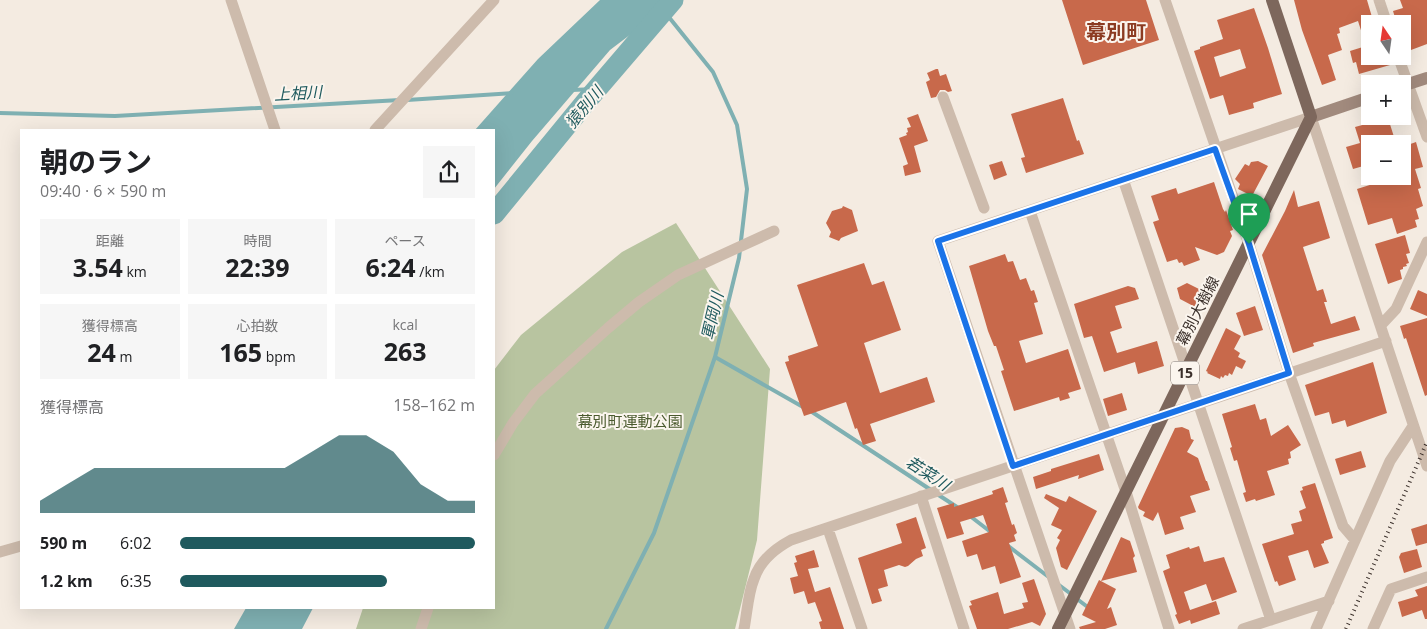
<!DOCTYPE html>
<html lang="ja">
<head>
<meta charset="utf-8">
<style>
	body { margin:0; font-family:"Open Sans","Noto Sans JP",sans-serif; background:#f6f6f6; color:#202124; height:100vh; display:flex; flex-direction:column; font-size:19px; white-space:nowrap }
	* { box-sizing:border-box; margin:0 }
	p { font-size:16px; color:#757577 }
	.icon { flex:none; width:28px; height:28px; fill:none; stroke:currentColor; stroke-width:2; stroke-linecap:round; stroke-linejoin:round }
	.map { position:relative; flex:1; overflow:hidden }
	.drawer { position:absolute; left:20px; top:129px; width:475px; height:480px; display:flex; flex-direction:column; background:#fff; border-radius:0px; box-shadow:0 5px 20px #0002 }
	.drawer>* { flex:none }
	.needle { width:32px; rotate:347deg }
	.fabs { position:absolute; left:1361px; top:15px; display:grid; gap:10px }
	.fabs a { display:grid; place-items:center; width:50px; height:50px; border-radius:0px; background:#fff; box-shadow:0 5px 20px #0002; font-size:25px }
	.pin { position:absolute; display:grid; place-items:center; width:42px; height:42px; color:#fff; margin:-51px -21px; border-radius:50% 50% 50% 0; rotate:-45deg; box-shadow:0 0 5px #0007 }
	.pin .icon { rotate:45deg }
	.round { display:grid; place-items:center; flex:none; width:52px; height:52px; border-radius:0px; background:#f6f6f6 }
	.headline { display:flex; align-items:center; justify-content:space-between; height:85px; padding:0 20px }
	h1 { font-size:28px; font-weight:700; line-height:38px }
	.figures { display:grid; grid-template-columns:repeat(3,1fr); gap:8px; height:85px; padding:5px 20px }
	.figures div { display:grid; align-content:center; border-radius:0px; background:#f6f6f6; text-align:center }
	.figures b { font-size:25px; font-weight:700 }
	.figures small { font-size:14px; font-weight:400 }
	.figures p { font-size:14px }
	.chart { height:140px; padding:10px 20px }
	.chart p { display:flex; justify-content:space-between }
	.chart svg { width:100%; height:90px; margin-top:5px; fill:#1f5a5e; opacity:.7 }
	ul { padding:0 20px; list-style:none; font-size:16px }
	li { display:grid; grid-template-columns:80px 60px 1fr; align-items:center; height:38px }
	li i { height:12px; border-radius:6px; background:#1f5a5e }
	.map>svg:first-child { display:block }
	.green { fill:#b8c4a0 }
	.water { fill:#7fb0b2 }
	.lines { fill:none; stroke-linecap:round; stroke-linejoin:round }
	.stream { stroke:#7fb0b2; stroke-width:4 }
	.river { stroke:#7fb0b2; stroke-width:21 }
	.building { fill:#c8694b; fill-rule:evenodd }
	.street { stroke:#cdbbac; stroke-width:11 }
	.secondary { stroke:#a18a7d; stroke-width:12 }
	.primary { stroke:#7d675c; stroke-width:12 }
	.rail { stroke:#3b302b; stroke-width:4; stroke-dasharray:1 4; stroke-linecap:butt }
	.route-casing { stroke:#fff; stroke-width:10 }
	.route { stroke:#1a73e8; stroke-width:6 }
	.labels { text-anchor:middle; stroke-width:4; stroke-linejoin:round; paint-order:stroke }
	.shield { fill:#fbf5ee; stroke:#756b66; stroke-width:1 }
	.shield-label { font-size:14px; font-weight:bold; fill:#3b302b }
	.street-label { font-size:15px; fill:#3b302b; stroke:#fbf5ee }
	.park-label { font-size:15px; fill:#4a5a2e; stroke:#fbf5ee }
	.water-label { font-size:16px; font-style:italic; fill:#1f5a5e; stroke:#fbf5ee }
	.district-label { font-size:20px; font-weight:bold; fill:#8c3b22; stroke:#fbf5ee }
</style>
</head>
<body>
<div class="map">
<svg width="1427" height="629" viewBox="0 0 1427 629">
	<rect width="100%" height="100%" fill="#f4ebe1"/>
	<!-- green -->
	<path class="green" d="M676,223L770,369L757,540L735,629H356L363,608H494V370L521,335L622,252Z"/>
	<!-- water -->
	<path class="water" d="M600,0H676L610,50L532,141L494,189V130H475L538,59Z
		M246,608H313L302,629H234Z"/>
	<g class="lines">
		<!-- stream -->
		<path class="stream" d="M571,90L597,89
			M407,100L512,93
			M0,113L115,116L400,100
			M715,357L803,407
			M809,410L931,490
			M937,494L960,509
			M970,516L992,533
			M1007,545L1050,578
			M1059,585L1071,594
			M1077,599L1089,608
			M606,629L654,533L715,357L739,258L747,189L737,125L713,72L664,11"/>
		<!-- river -->
		<path class="river" d="M494,214L589,98L673,0"/>
	</g>
	<!-- building -->
	<path class="building" d="M1062,0H1146L1159,40L1083,65Z
		M1294,0H1367L1374,24H1370V56H1387L1390,65L1359,74L1356,62L1353,63L1350,51L1366,46L1358,21L1339,28L1340,33L1337,34L1342,50L1328,55L1336,80L1322,85L1302,30Z
		M1400,0H1427V44L1411,50V48L1406,50L1402,40V24H1397L1393,11L1403,8Z
		M1254,8L1268,48L1282,94L1253,103L1254,108L1229,115L1223,95L1210,99L1194,51L1200,49V47L1223,39L1217,20ZM1240,49L1246,68L1220,77L1214,57Z
		M936,69H938L940,76L946,74L952,91L948,92L945,90H940L936,97L931,98L926,82L930,80L927,73Z
		M1063,98L1077,141L1079,140L1084,154L1026,173L1021,158L1025,157L1011,114Z
		M918,114L928,141L914,146L921,172L905,176L903,166L908,164L899,138L907,135L906,133L908,132L907,128L911,127L907,118Z
		M1388,118L1395,140L1385,144H1370V167H1368L1367,165L1353,169L1346,147L1360,143L1355,127Z
		M1416,142L1423,167L1415,169L1421,188L1418,189L1423,206L1416,209L1419,219L1415,220L1417,227L1397,234L1392,218L1368,225L1357,189L1376,183L1373,176H1402V147Z
		M1002,161L1007,175L994,180L989,165Z
		M1258,161L1268,166L1252,196L1238,189L1240,184L1235,179L1245,164L1249,166L1251,162Z
		M1214,182L1223,209L1225,212L1226,210L1233,230L1230,231L1232,236L1224,252L1217,255L1195,247L1200,260L1184,266L1182,262L1179,263L1177,259L1167,262L1153,222L1159,220L1151,196L1176,188L1178,194Z
		M1294,190L1298,207L1319,201L1330,238L1303,247L1317,291L1323,289L1327,302H1324L1331,324L1355,316L1360,330L1313,343L1314,346L1293,353L1262,255L1285,211Z
		M843,206L852,210L858,231L841,238L839,241L829,237L831,232L826,223L832,211L842,208Z
		M1405,235L1410,253L1406,254L1409,263L1406,264L1407,266L1403,267V269L1400,270L1402,279L1388,284L1375,244Z
		M1005,254L1008,262L1013,261L1020,280L1026,278L1031,291L1034,290L1038,302L1034,303L1043,334L1019,341L1026,363L1068,349L1081,389L1068,393L1070,398L1060,401L1059,397L1014,411L1001,371L1004,370L996,346H994L988,331L969,266Z
		M864,263L872,285L884,281L901,330L864,343L880,393L927,377L935,402L870,424L876,441L863,445L857,428L855,429L846,402L804,416L785,362L789,361L788,356L818,346L797,285Z
		M1187,283L1205,292L1197,308L1180,299L1177,288Z
		M1128,286L1135,288L1139,299L1115,306L1122,328L1110,332L1117,353L1157,341L1164,366L1138,374L1135,362L1104,372L1092,336L1084,338L1074,304Z
		M1418,290L1427,294V316L1410,309Z
		M1255,306L1263,330L1244,336L1236,313Z
		M1427,318V395L1425,396L1406,338L1404,339L1400,326Z
		M1226,328L1241,336L1234,349L1240,353L1238,357L1246,361L1242,369L1236,366L1232,375L1229,373L1228,376L1225,375L1223,378L1221,376L1220,379L1207,373L1208,372L1206,371Z
		M1373,362L1387,413L1347,427L1345,420L1332,424L1329,412L1315,416L1305,385Z
		M1122,393L1127,410L1108,416L1103,399Z
		M1255,404L1260,420L1266,418L1271,436L1288,425L1301,445L1290,452L1291,458L1288,459L1289,464L1267,471L1275,495L1256,501L1255,499L1246,502L1243,493L1246,492L1237,460L1234,461L1230,448L1232,447L1222,414Z
		M1182,427L1189,430L1191,439L1194,440L1187,452L1198,458L1206,481H1207L1210,490L1190,496L1196,512L1180,517L1184,529L1165,535L1158,512L1153,521L1143,516L1145,512L1139,509L1138,507L1175,428Z
		M1361,451L1366,467L1340,475L1335,459Z
		M1099,454L1104,470L1078,479L1079,475L1036,489L1033,477L1051,471V469Z
		M1315,483L1333,538L1324,541V543L1321,544L1329,563L1314,568L1308,550L1288,556L1296,580L1279,586L1277,581L1275,582L1262,544L1294,534L1291,524L1302,521L1299,511L1306,508L1300,491L1303,490L1302,487Z
		M1003,487L1008,502L1005,503L1012,525L1014,524L1017,533L1014,535L1016,541L1009,543L1021,577L1000,584L995,566L982,570L977,554L967,557L962,541L989,532L983,515L960,522L964,534L947,539L937,508L954,503V507L993,494L992,491Z
		M1046,494L1066,502L1069,496L1097,511L1067,570L1061,567L1056,548L1060,540L1057,538L1062,530L1051,525L1059,508L1044,498Z
		M916,517L926,548L921,550L923,556L916,559L908,566L905,567L899,565L884,570L888,586L878,589L882,601L872,604L858,558L902,543L896,524Z
		M1427,524V543L1416,546L1411,529Z
		M1121,537L1130,541L1135,556L1133,558L1137,572L1101,581Z
		M1199,546L1204,562L1224,557L1237,592L1212,601L1206,584L1184,592L1190,610L1216,601L1220,614L1191,624L1190,620L1179,624L1175,615L1177,614L1163,571L1170,568L1166,555L1189,547L1190,549Z
		M1417,549L1422,567L1404,573L1399,557L1401,553Z
		M814,550L819,567L808,569L815,592L830,587L844,629H821L819,622L822,621L815,602L808,604L804,591L794,594L790,578L798,576L794,563L797,562L795,556Z
		M1034,579L1046,614L1040,626L1032,622L1008,629H977L969,606L972,605L970,601L998,592L1004,614L1024,608L1022,603L1028,602L1022,583Z
		M1099,580L1116,589L1107,609L1111,607L1117,625L1105,629H1080L1079,627L1096,622L1082,615Z
		M1427,586V619H1425L1422,610L1402,617L1398,602L1418,596L1415,590Z"/>
	<g class="lines">
		<!-- street -->
		<path class="street" d="M231,0L275,130
			M1165,0L1249,244L1289,373L1343,526L1355,540
			M1379,0L1387,24
			M1398,56L1427,137
			M943,97L984,208
			M375,130L494,0
			M1123,179L1271,620
			M1030,211L1126,492L1169,629
			M1381,325L1396,309L1427,242
			M494,455L513,423L535,394L608,328L639,302L678,275L774,231
			M921,496L964,629
			M828,529L862,629
			M0,552L21,546
			M421,629L428,608
			M744,629C747,614 748,593 754,579C760,561 776,548 791,540L1386,341
			M1070,629L938,241L1311,117L1427,466
			M1243,629L1329,601
			M1316,629L1390,461L1413,426
			M1373,629L1391,589L1427,577"/>
		<!-- secondary -->
		<path class="secondary" d="M1402,86L1427,78
			M1311,117L1370,97"/>
		<!-- primary -->
		<path class="primary" d="M1058,629L1311,117L1272,0"/>
		<!-- rail -->
		<path class="rail" d="M1346,629L1427,442"/>
	</g>
	<g class="lines">
		<defs>
			<path id="route" d="M1215,149L1249,244L1289,373L1013,466L938,241Z"/>
		</defs>
		<!-- route casing -->
		<use href="#route" class="route-casing"/>
		<!-- route -->
		<use href="#route" class="route"/>
	</g>
	<g class="labels">
		<!-- shield labels -->
		<rect class="shield" x="1171" y="361.5" width="28" height="23" rx="4"/>
		<g class="shield-label">
			<text x="1185" y="378">15</text>
		</g>
		<!-- street labels -->
		<g class="street-label">
			<text transform="translate(1198 311) rotate(-63)" y="5">幕別大樹線</text>
		</g>
		<!-- park labels -->
		<g class="park-label">
			<text x="630" y="427">幕別町運動公園</text>
		</g>
		<!-- water labels -->
		<g class="water-label">
			<text transform="translate(298 93) rotate(-3)" y="6">上相川</text>
			<text transform="translate(584 107) rotate(-50)" y="6">猿別川</text>
			<text transform="translate(712 316) rotate(-77)" y="6">軍岡川</text>
			<text transform="translate(928 473) rotate(33)" y="6">若菜川</text>
		</g>
		<!-- district labels -->
		<g class="district-label">
			<text x="1116" y="39">幕別町</text>
		</g>
	</g>
</svg>
<div class="fabs">
<a><svg class="needle" viewBox="-14 -14 28 28"><path d="M0-13l5 13h-10z" fill="#e53935"/><path d="M0 13l5-13h-10z" fill="#757577"/></svg></a>
<a>+</a>
<a>−</a>
</div>
<div class="pin" style="left:1249px;top:244px;background:#1e9e55"><svg class="icon" aria-label="arrive" viewBox="0 0 24 24"><path d="M6 21V4h12l-3 4 3 4H6"/></svg></div>
<section class="drawer">
<div class="headline"><div><h1>朝のラン</h1><p>09:40 · 6 × 590 m</p></div><a class="round"><svg class="icon" aria-label="share" viewBox="0 0 24 24"><path d="M12 15V3M7 8l5-5 5 5M5 13v7h14v-7"/></svg></a></div>
<div class="figures">
<div><p>距離</p><b>3.54<small> km</small></b></div>
<div><p>時間</p><b>22:39</b></div>
<div><p>ペース</p><b>6:24<small> /km</small></b></div>
</div>
<div class="figures">
<div><p>獲得標高</p><b>24<small> m</small></b></div>
<div><p>心拍数</p><b>165<small> bpm</small></b></div>
<div><p>kcal</p><b>263</b></div>
</div>
<div class="chart"><p><span>獲得標高</span>158–162 m</p>
<svg viewBox="0 0 160 44" preserveAspectRatio="none"><path d="M0 44V38L10 30L20 22L30 22L40 22L50 22L60 22L70 22L80 22L90 22L100 14L110 6L120 6L130 14L140 30L150 38L160 38V44z"/></svg>
</div>
<ul>
<li><b>590 m</b>6:02<i style="width:100%"></i></li>
<li><b>1.2 km</b>6:35<i style="width:70%"></i></li>
</ul>
</section>
</div>
</body>
</html>
